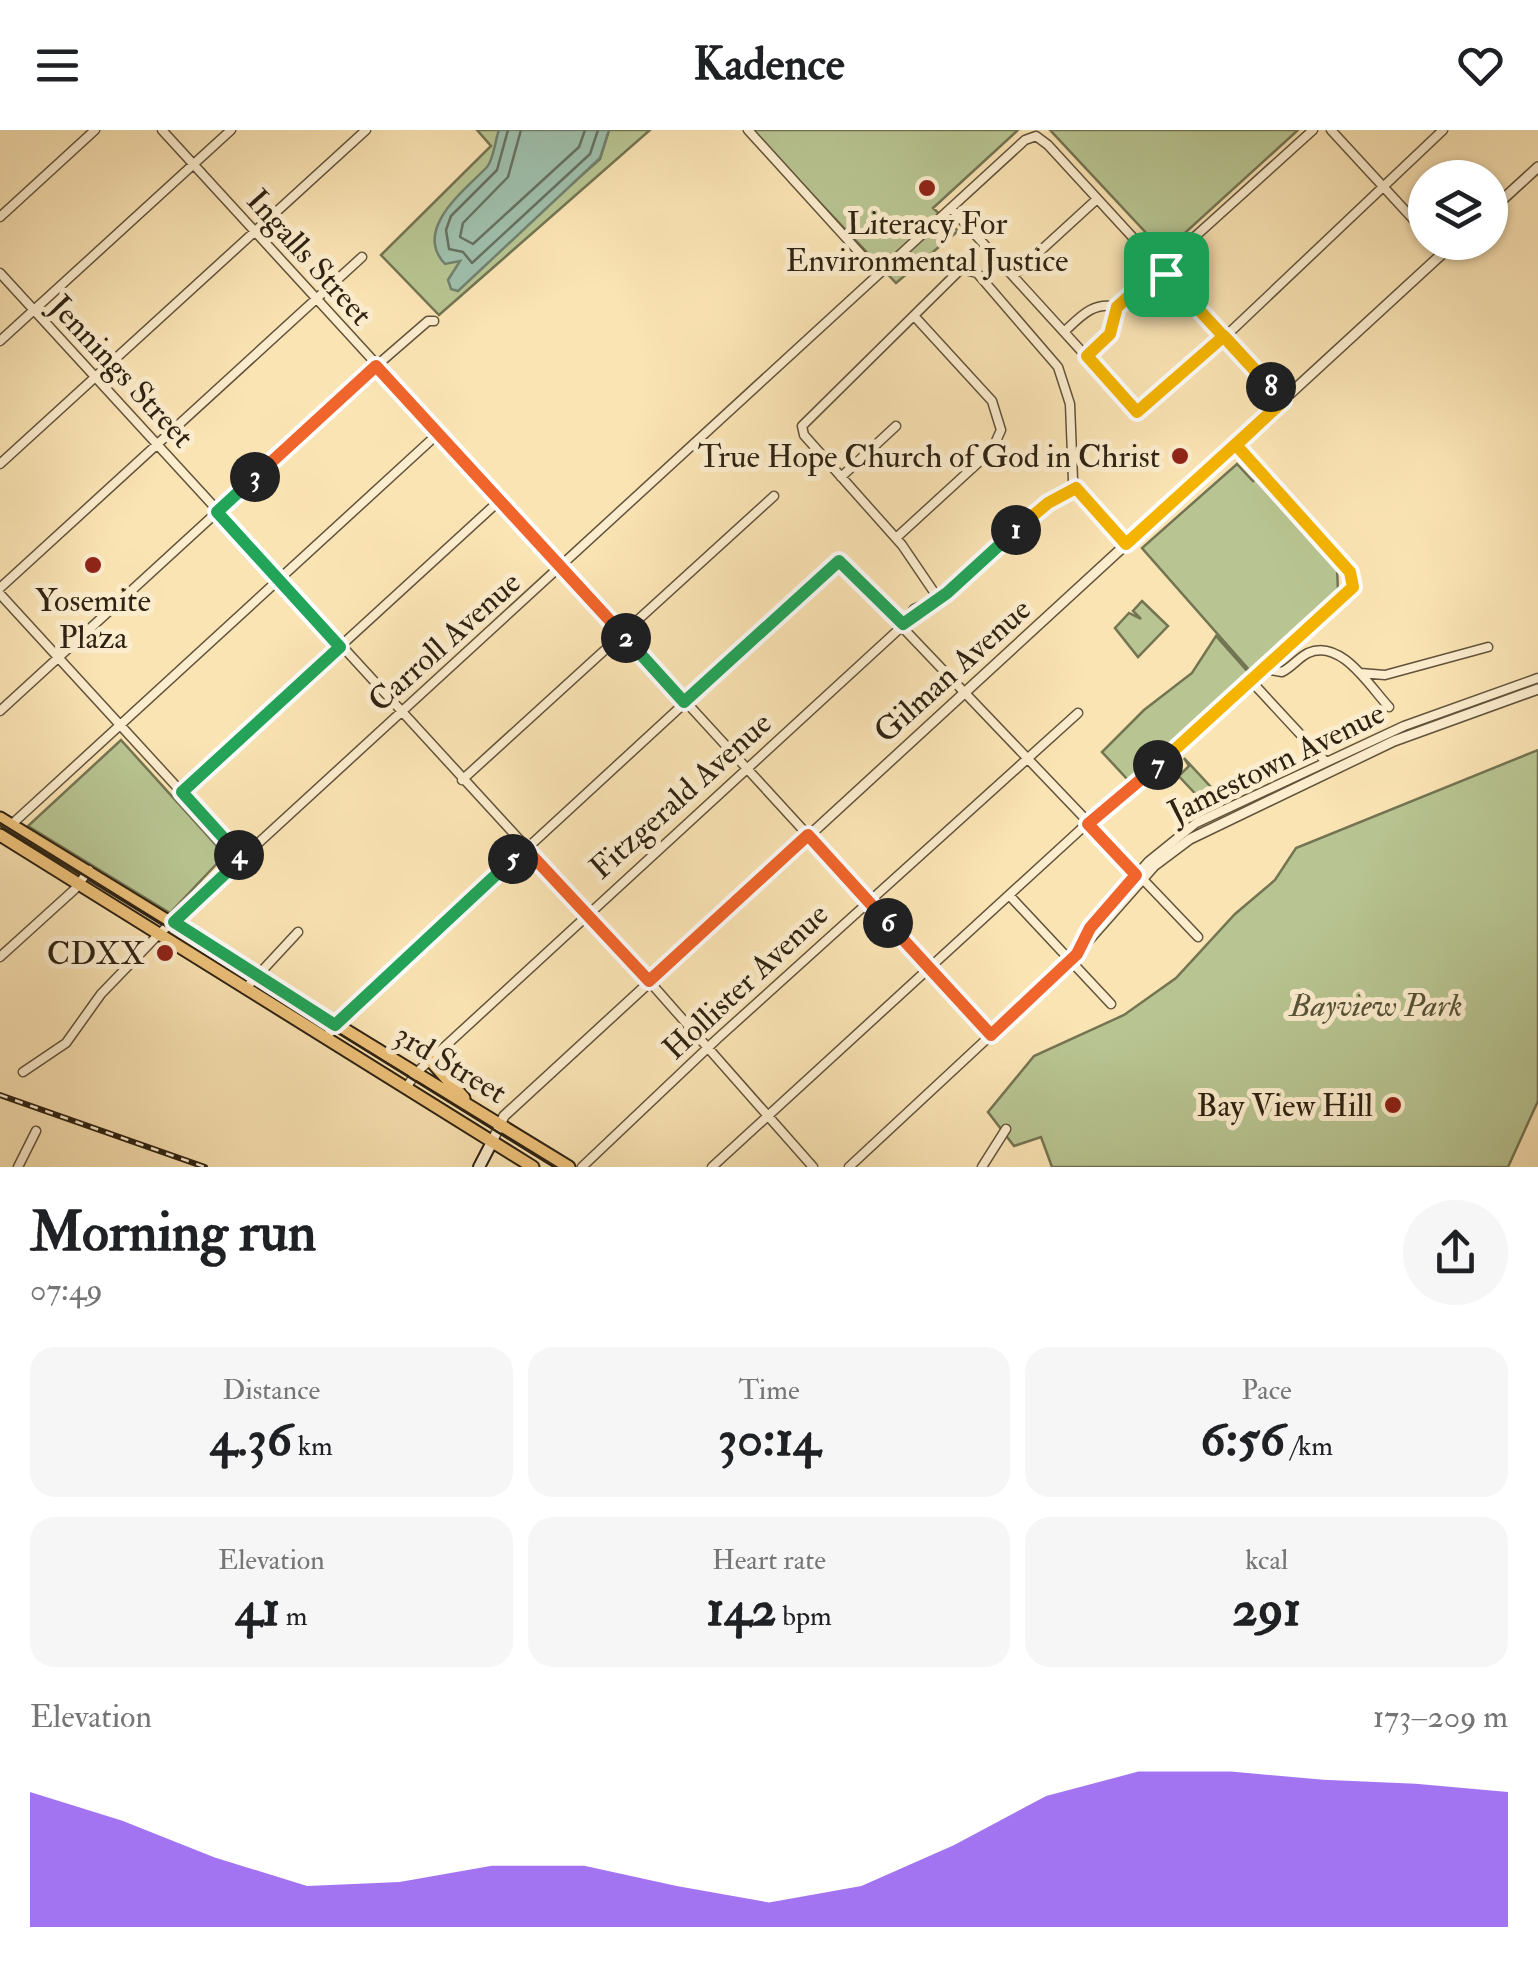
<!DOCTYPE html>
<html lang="en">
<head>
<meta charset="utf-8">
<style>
	body { margin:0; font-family:"IM FELL Double Pica",serif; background:#f6f6f6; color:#202124; height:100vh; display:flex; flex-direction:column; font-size:38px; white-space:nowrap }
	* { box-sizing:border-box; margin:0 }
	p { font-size:32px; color:#757577 }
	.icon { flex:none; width:55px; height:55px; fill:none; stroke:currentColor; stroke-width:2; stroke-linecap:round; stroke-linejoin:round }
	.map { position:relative; height:1037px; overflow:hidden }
	.panel { display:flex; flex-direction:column; background:#fff; flex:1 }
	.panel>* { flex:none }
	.tools { position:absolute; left:1408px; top:30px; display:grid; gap:20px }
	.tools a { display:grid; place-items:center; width:100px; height:100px; border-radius:50%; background:#fff; box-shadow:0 2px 8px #0004; font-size:50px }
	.pin { position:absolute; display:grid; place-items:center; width:85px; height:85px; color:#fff; margin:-42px; border-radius:20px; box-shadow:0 5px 15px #0006 }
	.km { position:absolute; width:50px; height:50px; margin:-25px; border-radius:50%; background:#222; color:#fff; font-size:28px; line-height:50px; text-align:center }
	.round { display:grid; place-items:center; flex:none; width:105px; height:105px; border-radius:52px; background:#f6f6f6 }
	.headline { display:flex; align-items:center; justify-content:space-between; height:170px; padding:0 30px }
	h1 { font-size:55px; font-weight:700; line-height:75px }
	.stats { display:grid; grid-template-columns:repeat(3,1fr); gap:15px; height:170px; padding:10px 30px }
	.stats div { display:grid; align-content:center; border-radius:25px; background:#f6f6f6; text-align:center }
	.stats b { font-size:50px; font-weight:700 }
	.stats small { font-size:28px; font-weight:400 }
	.stats p { font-size:28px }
	.chart { height:280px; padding:20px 30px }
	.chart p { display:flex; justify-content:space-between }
	.chart svg { width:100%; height:180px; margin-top:10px; fill:#7c3aed; opacity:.7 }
	header { display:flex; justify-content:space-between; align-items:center; height:130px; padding:0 30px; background:#fff; font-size:45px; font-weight:700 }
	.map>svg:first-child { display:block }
	.green { fill:#b8c592; stroke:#737452; stroke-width:2.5 }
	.water { fill:#9fbfac; stroke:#72816f; stroke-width:2.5 }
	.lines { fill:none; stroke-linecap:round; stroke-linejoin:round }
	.shore { stroke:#667160; stroke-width:2.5 }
	.minor-casing { stroke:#61533b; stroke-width:11 }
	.tertiary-casing { stroke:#61533b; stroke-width:12 }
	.secondary-casing { stroke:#2e2313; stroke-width:14 }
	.primary-casing { stroke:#2e2313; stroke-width:15 }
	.minor { stroke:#fcedce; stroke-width:8 }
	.tertiary { stroke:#fcedce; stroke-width:9 }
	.secondary { stroke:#fcedce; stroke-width:10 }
	.primary { stroke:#eec27a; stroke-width:11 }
	.tram { stroke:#2e2313; stroke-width:2.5 }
	.rail-casing { stroke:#2e2313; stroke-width:6 }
	.rail { stroke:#fcedce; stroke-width:2.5; stroke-dasharray:8; stroke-linecap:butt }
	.split-1-casing { stroke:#fff; stroke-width:20 }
	.split-2-casing { stroke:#fff; stroke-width:20 }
	.split-3-casing { stroke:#fff; stroke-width:20 }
	.split-4-casing { stroke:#fff; stroke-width:20 }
	.split-5-casing { stroke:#fff; stroke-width:20 }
	.split-6-casing { stroke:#fff; stroke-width:20 }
	.split-7-casing { stroke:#fff; stroke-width:20 }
	.split-8-casing { stroke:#fff; stroke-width:20 }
	.split-9-casing { stroke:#fff; stroke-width:20 }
	.split-1 { stroke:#f5b400; stroke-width:12 }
	.split-2 { stroke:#22a559; stroke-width:12 }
	.split-3 { stroke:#f0652b; stroke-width:12 }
	.split-4 { stroke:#22a559; stroke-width:12 }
	.split-5 { stroke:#22a559; stroke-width:12 }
	.split-6 { stroke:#f0652b; stroke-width:12 }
	.split-7 { stroke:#f0652b; stroke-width:12 }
	.split-8 { stroke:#f5b400; stroke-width:12 }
	.split-9 { stroke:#f5b400; stroke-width:12 }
	.poi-dot { fill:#8f2418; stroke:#fcedce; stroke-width:4 }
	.labels { text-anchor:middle; stroke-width:10; stroke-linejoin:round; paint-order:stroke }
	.poi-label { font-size:32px; fill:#2e2313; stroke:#fcedce; text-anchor:end }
	.street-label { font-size:32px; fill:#2e2313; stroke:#fcedce }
	.park-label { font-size:32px; font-style:italic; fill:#575439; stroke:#fcedce }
</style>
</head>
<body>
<header><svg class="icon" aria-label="menu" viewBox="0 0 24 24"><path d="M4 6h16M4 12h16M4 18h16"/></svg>Kadence<svg class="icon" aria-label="heart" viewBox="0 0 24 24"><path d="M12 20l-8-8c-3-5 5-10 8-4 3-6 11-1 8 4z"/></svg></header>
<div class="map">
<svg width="1538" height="1037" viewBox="0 0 1538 1037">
	<rect width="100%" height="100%" fill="#fbe4b4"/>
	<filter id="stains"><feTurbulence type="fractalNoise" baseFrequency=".002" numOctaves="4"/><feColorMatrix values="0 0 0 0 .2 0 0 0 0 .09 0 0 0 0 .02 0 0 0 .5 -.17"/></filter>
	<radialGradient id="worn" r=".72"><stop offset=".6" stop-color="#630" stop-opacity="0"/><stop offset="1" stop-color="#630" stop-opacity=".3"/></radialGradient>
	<!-- green -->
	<path class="green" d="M477,0H518L453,127L472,143L600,29L609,0H650L439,185L381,125L491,16Z
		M751,0H1018L933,78L958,101L896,153Z
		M1050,0H1298L1164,122Z
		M1237,334L1253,351L1256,349L1337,437L1338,462L1251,542L1142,418Z
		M1142,471L1168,496L1138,527L1115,498L1129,483L1141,489L1133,481Z
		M1216,506L1248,542L1128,650L1102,622L1144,580L1192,543Z
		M121,610L225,725L170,783L28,696Z
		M1538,620V971L1508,1037H1052L1041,1007L1014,1016L988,982L1034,926L1124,885L1176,848L1235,784L1275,750L1296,718Z
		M1184,628L1222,669L1220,671L1213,665L1206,675L1172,639L1181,644L1189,636Z"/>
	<!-- water -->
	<path class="water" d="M499,0H609L600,28L458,161L451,159L448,150L460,131L445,134C412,99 466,59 487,37C494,29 495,10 499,0Z"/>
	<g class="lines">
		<!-- shore -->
		<path class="shore" d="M508,0L497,40L451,86L446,100L449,119L463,122L472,133L590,24L598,0
			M521,0L508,47L463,93L460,107L473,114L579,17L585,0"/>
		<defs>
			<path id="minor" d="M162,0L991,905L849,1037
				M748,0L877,142
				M1331,0L1425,102
				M951,78L1137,282L1229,203L1443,0
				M0,87L95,0
				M0,143L649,851L813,1037
				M1014,145L1097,69
				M1064,202C1080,187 1093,171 1117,177
				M0,211L231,0
				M1087,226L1110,205L1117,177L1313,0
				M0,334L366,0
				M841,347L896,296
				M896,408L992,320L1001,300L992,271L916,188
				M0,458L362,127
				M0,464L242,728
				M938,468L902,415L804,305L802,296L961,139L977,143L1058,237L1070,274L1073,350L1126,414
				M904,493C967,456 1010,391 1076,358
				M1265,539L1282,542C1292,537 1298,528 1308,523C1341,508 1370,557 1389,577
				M1360,543L1385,545L1488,517
				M1251,551L1326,632
				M0,581L383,230L428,191H434
				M462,650L774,366
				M181,662L499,371
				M11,695L430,311
				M1009,765L1111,874
				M1082,815L1090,798L1149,731L1196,693L1404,596L1538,548
				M0,827L75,759L89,740
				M245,859L298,802
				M327,907L335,895L839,431L1198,807
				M23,942L66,913L101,864L158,805L1025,10L1036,6L1048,15L1283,271
				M406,958L416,943L897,501L914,479L938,468
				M18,1037L36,1001
				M582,1037L717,909L1078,583
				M712,1037L1080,700L1345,469L1353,457L1350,442L1235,315
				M982,1037L1006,999"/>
			<path id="tertiary" d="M1490,81L1538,37
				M991,905L1071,830L1154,736L1190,709L1394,611L1538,559
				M492,1012L504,986L1455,112"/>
			<path id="secondary" d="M479,1037L492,1012"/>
			<path id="primary" d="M0,688L569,1037
				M0,705L533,1037
				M430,930L464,968"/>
		</defs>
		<!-- minor casing -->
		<use href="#minor" class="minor-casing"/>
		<!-- tertiary casing -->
		<use href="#tertiary" class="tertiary-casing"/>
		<!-- secondary casing -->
		<use href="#secondary" class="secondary-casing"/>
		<!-- primary casing -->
		<use href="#primary" class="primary-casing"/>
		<!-- minor -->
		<use href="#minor" class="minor"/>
		<!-- tertiary -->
		<use href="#tertiary" class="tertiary"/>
		<!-- secondary -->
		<use href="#secondary" class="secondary"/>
		<!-- primary -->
		<use href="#primary" class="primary"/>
		<!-- tram -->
		<path class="tram" d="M0,693L554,1037"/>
		<defs>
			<path id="rail" d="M0,965L205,1037"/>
		</defs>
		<!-- rail casing -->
		<use href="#rail" class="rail-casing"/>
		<!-- rail -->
		<use href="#rail" class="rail"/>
	</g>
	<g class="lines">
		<defs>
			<path id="split-1" d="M1016,400L1048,373L1076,358L1126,414L1283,271L1166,144"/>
			<path id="split-2" d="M626,508L684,572L839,431L903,494L947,463L1016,400"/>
			<path id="split-3" d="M255,347L376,236L626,508"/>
			<path id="split-4" d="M239,725L182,662L340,517L217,382L255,347"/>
			<path id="split-5" d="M239,725L242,728L174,792L335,895L513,729"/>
			<path id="split-6" d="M513,729L525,718L649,851L808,705L888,793"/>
			<path id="split-7" d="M888,793L991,905L1077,824L1090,798L1136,745L1088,694L1158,635"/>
			<path id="split-8" d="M1158,635L1353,457L1350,442L1236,315L1283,271L1271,257"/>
			<path id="split-9" d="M1166,144L1160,138L1117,177L1110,204L1087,226L1137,282L1224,206L1271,257"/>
		</defs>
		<!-- split-1 casing -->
		<use href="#split-1" class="split-1-casing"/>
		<!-- split-2 casing -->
		<use href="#split-2" class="split-2-casing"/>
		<!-- split-3 casing -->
		<use href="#split-3" class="split-3-casing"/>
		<!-- split-4 casing -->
		<use href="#split-4" class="split-4-casing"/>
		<!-- split-5 casing -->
		<use href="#split-5" class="split-5-casing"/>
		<!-- split-6 casing -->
		<use href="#split-6" class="split-6-casing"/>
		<!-- split-7 casing -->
		<use href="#split-7" class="split-7-casing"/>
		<!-- split-8 casing -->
		<use href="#split-8" class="split-8-casing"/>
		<!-- split-9 casing -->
		<use href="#split-9" class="split-9-casing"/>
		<!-- split-1 -->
		<use href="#split-1" class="split-1"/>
		<!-- split-2 -->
		<use href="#split-2" class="split-2"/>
		<!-- split-3 -->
		<use href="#split-3" class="split-3"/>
		<!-- split-4 -->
		<use href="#split-4" class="split-4"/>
		<!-- split-5 -->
		<use href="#split-5" class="split-5"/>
		<!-- split-6 -->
		<use href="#split-6" class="split-6"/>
		<!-- split-7 -->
		<use href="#split-7" class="split-7"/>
		<!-- split-8 -->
		<use href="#split-8" class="split-8"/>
		<!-- split-9 -->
		<use href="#split-9" class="split-9"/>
	</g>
	<!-- markers -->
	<g class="poi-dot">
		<circle cx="927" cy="58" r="10"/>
		<circle cx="1180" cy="326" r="10"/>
		<circle cx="93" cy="435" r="10"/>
		<circle cx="165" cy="823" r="10"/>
		<circle cx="1393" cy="975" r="10"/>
	</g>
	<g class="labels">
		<!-- poi labels -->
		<g class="poi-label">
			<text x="927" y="104" text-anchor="middle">Literacy For<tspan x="927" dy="37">Environmental Justice</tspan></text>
			<text x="1160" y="337">True Hope Church of God in Christ</text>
			<text x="93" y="481" text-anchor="middle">Yosemite<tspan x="93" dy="37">Plaza</tspan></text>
			<text x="145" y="834">CDXX</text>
			<text x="1373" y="986">Bay View Hill</text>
		</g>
		<!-- street labels -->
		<g class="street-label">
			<text transform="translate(310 127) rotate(48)" y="11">Ingalls Street</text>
			<text transform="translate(122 241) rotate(47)" y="11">Jennings Street</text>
			<text transform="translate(444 511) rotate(-42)" y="11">Carroll Avenue</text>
			<text transform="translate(952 540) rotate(-42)" y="11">Gilman Avenue</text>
			<text transform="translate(1276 632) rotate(-26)" y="11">Jamestown Avenue</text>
			<text transform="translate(680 665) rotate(-42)" y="11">Fitzgerald Avenue</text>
			<text transform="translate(745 851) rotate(-43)" y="11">Hollister Avenue</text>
			<text transform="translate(451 933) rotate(31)" y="11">3rd Street</text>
		</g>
		<!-- park labels -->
		<g class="park-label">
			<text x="1376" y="886">Bayview Park</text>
		</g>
	</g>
	<rect width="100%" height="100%" filter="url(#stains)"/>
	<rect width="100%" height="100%" fill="url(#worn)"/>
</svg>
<div class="tools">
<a><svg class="icon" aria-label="layers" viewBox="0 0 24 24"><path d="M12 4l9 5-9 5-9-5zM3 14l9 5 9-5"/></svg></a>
</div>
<div class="pin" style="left:1166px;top:144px;background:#1e9e55"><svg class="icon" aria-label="arrive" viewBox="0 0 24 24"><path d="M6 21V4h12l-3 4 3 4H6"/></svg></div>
<b class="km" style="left:1016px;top:400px">1</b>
<b class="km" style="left:626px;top:508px">2</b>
<b class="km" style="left:255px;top:347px">3</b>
<b class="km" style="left:239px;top:725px">4</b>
<b class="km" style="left:513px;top:729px">5</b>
<b class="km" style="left:888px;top:793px">6</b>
<b class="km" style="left:1158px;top:635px">7</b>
<b class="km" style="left:1271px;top:257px">8</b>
</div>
<section class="panel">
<div class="headline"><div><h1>Morning run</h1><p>07:49</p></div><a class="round"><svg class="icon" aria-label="share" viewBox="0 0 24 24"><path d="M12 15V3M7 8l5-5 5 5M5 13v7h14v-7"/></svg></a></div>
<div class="stats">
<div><p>Distance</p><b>4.36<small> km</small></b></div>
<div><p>Time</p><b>30:14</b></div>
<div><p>Pace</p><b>6:56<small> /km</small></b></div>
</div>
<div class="stats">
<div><p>Elevation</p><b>41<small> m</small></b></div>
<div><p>Heart rate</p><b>142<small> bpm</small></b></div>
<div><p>kcal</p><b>291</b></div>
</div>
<div class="chart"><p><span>Elevation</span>173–209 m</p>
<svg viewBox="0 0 160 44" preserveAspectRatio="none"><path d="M0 44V11L10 18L20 27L30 34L40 33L50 29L60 29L70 34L80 38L90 34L100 24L110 12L120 6L130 6L140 8L150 9L160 11V44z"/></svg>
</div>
</section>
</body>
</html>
